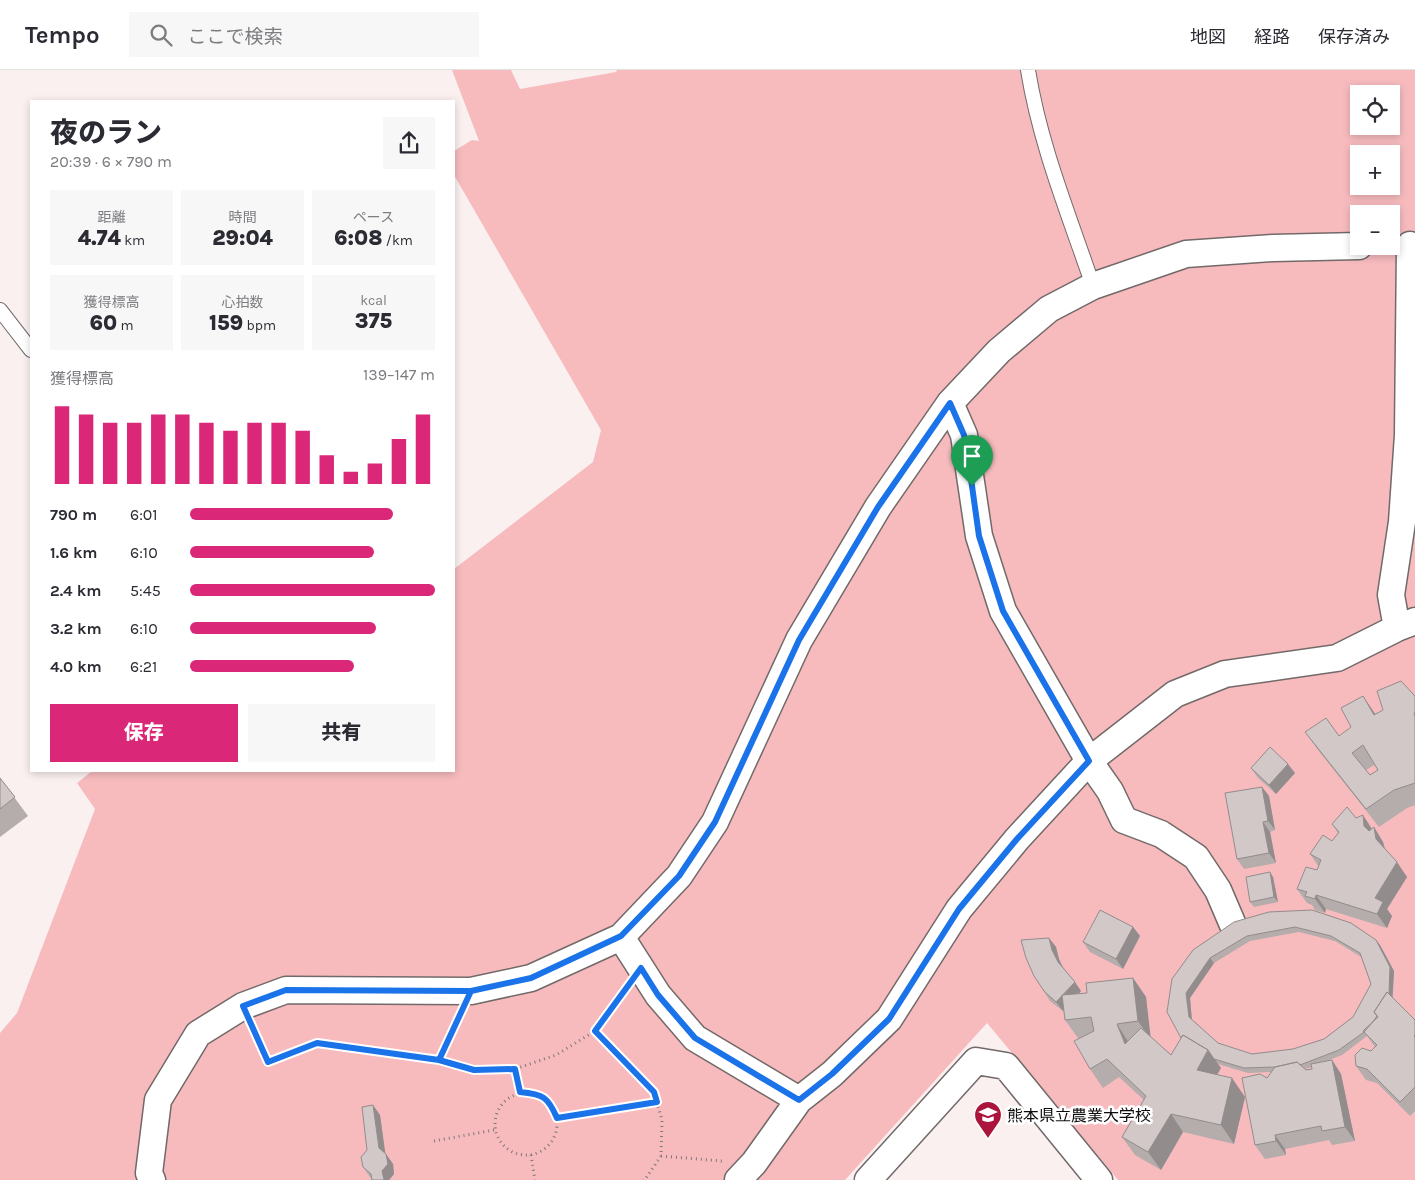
<!DOCTYPE html>
<html lang="ja">
<head>
<meta charset="utf-8">
<style>
	body { margin:0; font-family:Karla,"Noto Sans JP",sans-serif; background:#f7f7f7; color:#2b2b33; height:100vh; display:flex; flex-direction:column; font-size:19px; white-space:nowrap }
	* { box-sizing:border-box; margin:0 }
	p { font-size:16px; color:#7c7c81 }
	.icon { flex:none; width:28px; height:28px; fill:none; stroke:currentColor; stroke-width:2; stroke-linecap:round; stroke-linejoin:round }
	.map { position:relative; flex:1; overflow:hidden }
	.side { position:absolute; left:30px; top:30px; width:425px; height:672px; display:flex; flex-direction:column; background:#fff; border-radius:0px; box-shadow:0 2px 8px #0003 }
	.side>* { flex:none }
	.fabs { position:absolute; left:1350px; top:15px; display:grid; gap:10px }
	.fabs a { display:grid; place-items:center; width:50px; height:50px; border-radius:0px; background:#fff; box-shadow:0 2px 8px #0003; font-size:25px }
	.pin { position:absolute; display:grid; place-items:center; width:42px; height:42px; color:#fff; margin:-51px -21px; border-radius:50% 50% 50% 0; rotate:-45deg; box-shadow:0 0 5px #0007 }
	.pin .icon { rotate:45deg }
	.round { display:grid; place-items:center; flex:none; width:52px; height:52px; border-radius:0px; background:#f7f7f7 }
	.summary { display:flex; align-items:center; justify-content:space-between; height:85px; padding:0 20px }
	h1 { font-size:28px; font-weight:800; line-height:38px }
	.stats { display:grid; grid-template-columns:repeat(3,1fr); gap:8px; height:85px; padding:5px 20px }
	.stats div { display:grid; align-content:center; border-radius:0px; background:#f7f7f7; text-align:center }
	.stats b { font-size:21px; font-weight:800 }
	.stats small { font-size:14px; font-weight:400 }
	.stats p { font-size:14px }
	.chart { height:140px; padding:10px 20px }
	.chart p { display:flex; justify-content:space-between }
	.chart svg { width:100%; height:90px; margin-top:5px; stroke:#db2777; stroke-width:6 }
	.primary-button { display:flex; gap:10px; margin-top:auto; padding:10px 20px }
	.primary-button a { flex:1; height:58px; border-radius:0px; background:#db2777; color:#fff; font-size:20px; font-weight:800; line-height:58px; text-align:center }
	.primary-button a+a { background:#f7f7f7; color:#2b2b33 }
	ul { padding:0 20px; list-style:none; font-size:16px }
	li { display:grid; grid-template-columns:80px 60px 1fr; align-items:center; height:38px }
	li i { height:12px; border-radius:6px; background:#db2777 }
	header { display:flex; align-items:center; gap:30px; box-sizing:border-box; height:70px; padding:0 25px; background:#fff; border-bottom:1px solid #e1e1e2 }
	header strong { font-size:24px }
	nav { display:flex; gap:28px; margin-inline-start:auto; font-size:18px }
	.search { width:350px; height:45px; background:#f7f7f7; display:flex; align-items:center; gap:12px; box-sizing:border-box; padding:0 18px; border-radius:0px; color:#7c7c81; font-size:19px }
	.map>svg:first-child { display:block }
	.green { fill:#f7bbbe; fill-rule:evenodd }
	.lines { fill:none; stroke-linecap:round; stroke-linejoin:round }
	.lane-casing { stroke:#726969; stroke-width:16 }
	.street-casing { stroke:#726969; stroke-width:29 }
	.path { stroke:#7e7878; stroke-width:3; stroke-dasharray:1 4; stroke-linecap:butt }
	.lane { stroke:#fff; stroke-width:14 }
	.street { stroke:#fff; stroke-width:26 }
	.wall { fill:#b5acac; fill-rule:evenodd }
	.shaded-wall { fill:#938c8c }
	.building { fill:#d2c8c8; stroke:#938c8c; fill-rule:evenodd }
	.route-casing { stroke:#fff; stroke-width:10 }
	.route { stroke:#1a73e8; stroke-width:6 }
	.labels { text-anchor:middle; stroke-width:5; stroke-linejoin:round; paint-order:stroke }
	.poi-label { font-size:16px; fill:#0e0b0b; stroke:#fff; text-anchor:start }
</style>
</head>
<body>
<header>
<strong>Tempo</strong>
<div class="search"><svg class="icon" aria-label="search" viewBox="0 0 24 24"><circle cx="10" cy="10" r="6"/><path d="M15 15l6 6"/></svg>ここで検索</div>
<nav><a>地図</a><a>経路</a><a>保存済み</a></nav>
</header>
<div class="map">
<svg width="1415" height="1110" viewBox="0 0 1415 1110">
	<rect width="100%" height="100%" fill="#faf0f0"/>
	<!-- green -->
	<path class="green" d="M452,0H511L520,19L616,2L617,0H1415V1110H1118L987,953L845,1110H0V963L17,943L95,739L77,713L92,701H454V499L593,392L601,360L454,105V81L472,70L479,71ZM1359,24H1391V56H1359ZM1359,84H1391V116H1359ZM1359,144H1391V176H1359Z"/>
	<g class="lines">
		<defs>
			<path id="lane" d="M1028,0C1040,75 1069,145 1093,216
				M0,240L31,280"/>
			<path id="street" d="M950,333L964,365L979,466L1003,541L1089,691L1110,721L1124,750L1161,764L1196,787L1218,820L1233,855
				M1397,558L1391,525L1402,452L1408,365L1410,175
				M621,867L658,925L695,968L799,1030
				M152,1110L149,1103L158,1030L198,964L243,936L286,920L471,921L531,908L621,867L679,806L715,752L799,570L878,437L950,333L999,281L1049,239L1093,216L1186,184L1273,178L1359,176
				M738,1110L754,1093L799,1030L832,1004L889,949L959,839L1017,769L1089,691L1175,624L1225,604L1337,588L1397,558L1415,551
				M868,1110L976,991L1006,996L1099,1110"/>
		</defs>
		<!-- lane casing -->
		<use href="#lane" class="lane-casing"/>
		<!-- street casing -->
		<use href="#street" class="street-casing"/>
		<!-- path -->
		<path class="path" d="M253,959L268,992L317,973L439,990L474,1000L515,999L556,985L595,961L626,919
			M595,961L654,1022L662,1050L661,1086L646,1108L643,1110
			M439,990L459,947
			M515,999L520,1022
			M495 1054a31 31 0 1 1 62 0a31 31 0 1 1-62 0Z
			M557,1048L657,1032
			M434,1071L494,1060
			M531,1085L535,1110
			M661,1086L722,1091"/>
		<!-- lane -->
		<use href="#lane" class="lane"/>
		<!-- street -->
		<use href="#street" class="street"/>
	</g>
	<!-- wall -->
	<path class="wall" d="M1415,626V735L1407,738L1379,757L1318,680L1305,662L1339,666L1375,644ZM1374,695L1378,700L1370,705L1366,700Z
		M1251,698L1295,703L1276,724L1258,708Z
		M0,708L28,746L0,767Z
		M1262,717L1269,726L1275,760L1270,762L1276,793L1244,799L1237,789Z
		M1356,748L1372,759L1374,757L1383,772L1385,779L1407,807L1387,839L1392,846L1387,858L1326,839L1325,843L1315,840L1312,835L1307,833L1297,819L1317,800L1319,797L1310,784L1332,771L1338,763L1332,754Z
		M1270,802L1273,807L1278,832L1254,837L1250,832Z
		M1269,842L1380,875L1394,901L1393,928L1415,950V1041L1410,1046L1377,1013L1366,1010L1356,996L1375,977L1367,966L1342,985L1329,990H1332L1341,1004L1355,1071L1332,1075L1329,1070L1285,1079L1286,1085L1265,1089L1255,1075L1267,1008L1271,1002L1248,1003L1218,994L1221,998L1217,1005L1245,1027L1234,1074L1183,1062L1161,1100L1135,1085L1122,1067L1144,1030L1119,1007L1103,1018L1090,999L1082,968H1078L1065,950L1064,940L1063,941L1050,931L1034,906L1049,868L1056,877L1059,889L1063,897L1081,921L1079,923H1087L1133,908L1146,927L1150,966L1171,985L1181,968L1172,909ZM1299,862L1335,871L1361,887L1371,914L1353,947L1324,969L1293,979L1252,984L1218,973L1192,950L1190,928L1214,893L1250,871ZM1312,997V999L1306,1000L1305,999Z
		M1133,857L1140,866L1123,899L1090,882L1083,872Z
		M373,1035L380,1045L385,1083L393,1094L394,1104L389,1110H372L363,1097L367,1080Z"/>
	<!-- shaded-wall -->
	<path class="shaded-wall" d="M1363,626L1376,645H1374Z
		M1288,694L1295,703L1276,724L1269,715Z
		M1262,717L1269,726L1275,760L1268,751Z
		M1363,745L1372,759L1374,770L1364,756Z
		M1263,752L1270,762L1276,793L1269,783Z
		M1374,757L1383,772L1386,783L1376,769Z
		M1397,792L1407,807L1387,839L1392,846L1387,858L1377,844L1375,828Z
		M1270,802L1273,807L1278,832L1274,827Z
		M1316,825L1326,839L1325,843L1315,829Z
		M1133,857L1140,866L1123,899L1116,889Z
		M1049,868L1056,877L1059,889L1064,901L1058,892L1052,880Z
		M1376,870L1380,875L1394,901L1392,931L1380,950Z
		M1210,888L1214,893L1190,928L1192,952L1189,947L1186,923Z
		M1133,908L1146,927L1151,970L1138,951Z
		M1075,912L1081,921L1063,941L1056,932Z
		M1117,954L1129,973L1125,974Z
		M1208,980L1221,998L1209,1018L1197,1000Z
		M1332,990L1341,1004L1355,1071L1345,1057Z
		M1232,1008L1245,1027L1234,1074L1221,1055Z
		M373,1035L380,1045L386,1088L379,1078Z
		M1171,1044L1183,1062L1161,1100L1148,1082Z
		M1275,1065L1285,1079L1286,1085L1276,1071Z
		M386,1084L393,1094L394,1104L389,1110H384L382,1101Z"/>
	<!-- building -->
	<path class="building" d="M1401,611L1415,626V642L1414,643L1415,647V713L1394,720L1366,739L1305,662L1326,648L1339,666L1351,657L1341,638L1363,626L1374,645L1383,640L1377,621ZM1363,675L1378,700L1370,705L1352,683Z
		M1270,677L1288,694L1269,715L1251,698Z
		M0,708L15,727L0,739Z
		M1262,717L1268,751L1263,752L1269,783L1237,789L1225,723Z
		M1347,737L1356,748L1363,745L1364,756L1369,761L1374,757L1376,769L1397,792L1375,828L1383,832L1377,844L1316,825L1315,829L1305,826L1307,822L1297,819L1306,797L1317,800L1321,790L1310,784L1323,765L1332,771L1339,762L1332,754Z
		M1270,802L1274,827L1250,832L1246,807Z
		M1100,840L1133,857L1116,889L1083,872Z
		M1312,840L1351,853L1376,870L1390,897L1389,924L1387,922L1374,942L1377,946L1372,953L1364,962L1339,980L1300,995L1297,992L1275,997L1244,998L1214,989L1208,980L1183,965L1181,968L1167,942L1172,909L1193,880L1234,852L1269,842ZM1295,857L1331,866L1360,883L1371,914L1353,947L1324,969L1293,979L1252,984L1218,973L1189,947L1186,923L1210,888L1247,866Z
		M1049,868L1052,880L1058,892L1075,912L1056,932L1044,921L1034,906L1026,888L1021,870Z
		M1133,908L1138,951L1117,954L1125,974L1141,958L1171,985L1183,965L1208,980L1197,1000L1232,1008L1221,1055L1171,1044L1148,1082L1122,1067L1146,1026L1107,989L1090,999L1074,971L1094,961L1091,947L1065,950L1062,925L1087,923L1086,913Z
		M1387,922L1415,950V965L1414,966L1415,967V1017L1400,1032L1367,999L1356,996L1355,985L1362,978L1371,981L1377,975L1363,961L1378,947L1374,942Z
		M1332,990L1345,1057L1322,1061L1321,1056L1275,1065L1276,1071L1255,1075L1242,1008L1260,1004L1267,1008L1275,997L1297,992L1306,1000L1312,999L1311,994Z
		M373,1035L379,1078L386,1084L388,1094L382,1101L384,1110H372L371,1104L363,1097L361,1087L367,1080L362,1037Z"/>
	<g class="lines">
		<defs>
			<path id="route" d="M972,416L964,365L950,333L878,437L799,570L715,752L679,806L621,866L531,908L471,921L439,990L317,973L268,992L243,936L286,920L471,921L439,990L474,1000L515,999L520,1022C543,1024 548,1027 557,1048L657,1032L654,1022L595,961L641,898L658,925L695,968L799,1030L832,1004L889,949L959,839L1017,769L1089,691L1003,541L979,466L972,416"/>
		</defs>
		<!-- route casing -->
		<use href="#route" class="route-casing"/>
		<!-- route -->
		<use href="#route" class="route"/>
	</g>
	<!-- icons -->
	<defs>
		<symbol id="university-pin" viewBox="-11 -11 22 30"><path d="M0 17L-7.5 6A9.5 9.5 0 1 1 7.5 6Z" fill="#ab153c" stroke="#fff"/><path d="M0-5L7-2L0 1L-7-2ZM-4 1L0 2.5L4 1V4Q0 6-4 4Z" fill="#fff"/></symbol>
	</defs>
	<g fill-rule="evenodd">
		<use href="#university-pin" x="972" y="1029" width="32" height="43"/>
	</g>
	<g class="labels">
		<!-- poi labels -->
		<g class="poi-label">
			<text x="1007" y="1051">熊本県立農業大学校</text>
		</g>
	</g>
</svg>
<div class="fabs">
<a><svg class="icon" aria-label="locate" viewBox="0 0 24 24"><circle cx="12" cy="12" r="6"/><path d="M12 2v4M12 18v4M2 12h4M18 12h4"/></svg></a>
<a>+</a>
<a>−</a>
</div>
<div class="pin" style="left:972px;top:416px;background:#1e9e55"><svg class="icon" aria-label="arrive" viewBox="0 0 24 24"><path d="M6 21V4h12l-3 4 3 4H6"/></svg></div>
<section class="side">
<div class="summary"><div><h1>夜のラン</h1><p>20:39 · 6 × 790 m</p></div><a class="round"><svg class="icon" aria-label="share" viewBox="0 0 24 24"><path d="M12 15V3M7 8l5-5 5 5M5 13v7h14v-7"/></svg></a></div>
<div class="stats">
<div><p>距離</p><b>4.74<small> km</small></b></div>
<div><p>時間</p><b>29:04</b></div>
<div><p>ペース</p><b>6:08<small> /km</small></b></div>
</div>
<div class="stats">
<div><p>獲得標高</p><b>60<small> m</small></b></div>
<div><p>心拍数</p><b>159<small> bpm</small></b></div>
<div><p>kcal</p><b>375</b></div>
</div>
<div class="chart"><p><span>獲得標高</span>139–147 m</p>
<svg viewBox="0 0 160 44" preserveAspectRatio="none"><path d="M5 44V6M15 44V10M25 44V14M35 44V14M45 44V10M55 44V10M65 44V14M75 44V18M85 44V14M95 44V14M105 44V18M115 44V30M125 44V38M135 44V34M145 44V22M155 44V10"/></svg>
</div>
<ul>
<li><b>790 m</b>6:01<i style="width:83%"></i></li>
<li><b>1.6 km</b>6:10<i style="width:75%"></i></li>
<li><b>2.4 km</b>5:45<i style="width:100%"></i></li>
<li><b>3.2 km</b>6:10<i style="width:76%"></i></li>
<li><b>4.0 km</b>6:21<i style="width:67%"></i></li>
</ul>
<div class="primary-button"><a>保存</a><a>共有</a></div>
</section>
</div>
</body>
</html>
